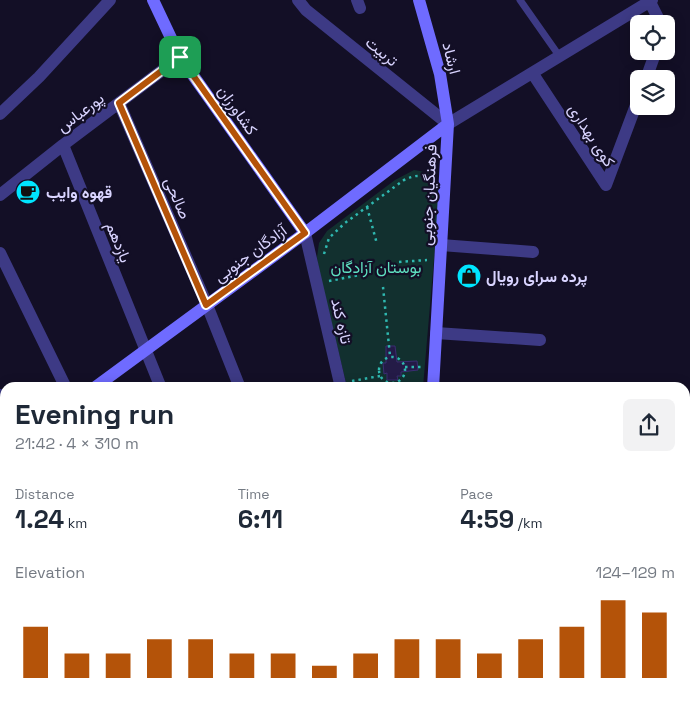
<!DOCTYPE html>
<html lang="en">
<head>
<meta charset="utf-8">
<style>
	body { margin:0; font-family:"Space Grotesk",Vazirmatn,sans-serif; background:#f2f2f3; color:#1f2937; height:100vh; display:flex; flex-direction:column; font-size:19px; white-space:nowrap }
	* { box-sizing:border-box; margin:0 }
	p { font-size:16px; color:#747a83 }
	.icon { flex:none; width:28px; height:28px; fill:none; stroke:currentColor; stroke-width:2; stroke-linecap:round; stroke-linejoin:round }
	.map { position:relative; flex:1; overflow:hidden }
	.side { position:absolute; left:0px; top:382px; width:690px; height:321px; display:flex; flex-direction:column; background:#fff; border-radius:15px 15px 0 0; box-shadow:0 2px 12px #0003 }
	.side>* { flex:none }
	.tools { position:absolute; left:630px; top:15px; display:grid; gap:10px }
	.tools a { display:grid; place-items:center; width:45px; height:45px; border-radius:8px; background:#fff; box-shadow:0 2px 12px #0003; font-size:25px }
	.pin { position:absolute; display:grid; place-items:center; width:42px; height:42px; color:#fff; margin:-21px; border-radius:10px; box-shadow:0 2px 8px #0006 }
	.round { display:grid; place-items:center; flex:none; width:52px; height:52px; border-radius:8px; background:#f2f2f3 }
	.headline { display:flex; align-items:center; justify-content:space-between; height:85px; padding:0 15px }
	h1 { font-size:28px; font-weight:700; line-height:38px }
	.metrics { display:grid; grid-template-columns:repeat(3,1fr); gap:8px; height:85px; padding:5px 15px }
	.metrics div { display:grid; align-content:center }
	.metrics b { font-size:25px; font-weight:700 }
	.metrics small { font-size:14px; font-weight:400 }
	.metrics p { font-size:14px }
	.chart { height:140px; padding:10px 15px }
	.chart p { display:flex; justify-content:space-between }
	.chart svg { width:100%; height:90px; margin-top:5px; stroke:#b45309; stroke-width:6 }
	.map>svg:first-child { display:block }
	.green { fill:#12302f }
	.building { fill:#241b47; stroke:#3b2d73 }
	.lines { fill:none; stroke-linecap:round; stroke-linejoin:round }
	.path { stroke:#2fb8b0; stroke-width:2.5; stroke-dasharray:2.5 4; stroke-linecap:butt }
	.lane { stroke:#3d3a85; stroke-width:7 }
	.street { stroke:#3d3a85; stroke-width:12 }
	.secondary { stroke:#6f6bff; stroke-width:12 }
	.route-casing { stroke:#fff; stroke-width:10 }
	.route { stroke:#b45309; stroke-width:6 }
	.labels { text-anchor:middle; stroke-width:4.5; stroke-linejoin:round; paint-order:stroke }
	.street-label { font-size:16px; fill:#d9d4ff; stroke:#130f26 }
	.poi-label { font-size:16px; font-weight:bold; fill:#d9d4ff; stroke:#130f26; text-anchor:start }
	.park-label { font-size:16px; fill:#5fe0c0; stroke:#130f26 }
</style>
</head>
<body>
<div class="map">
<svg width="690" height="703" viewBox="0 0 690 703">
	<rect width="100%" height="100%" fill="#130f26"/>
	<!-- green -->
	<path class="green" d="M414,170C430,173 433,174 440,189L423,387H347L319,271L317,257L319,243L327,231L395,180Z"/>
	<!-- building -->
	<path class="building" d="M386,346H395L397,362L417,361L418,370L401,372V376H397L398,380H387V373L384,374L383,363H386Z"/>
	<g class="lines">
		<!-- path -->
		<path class="path" d="M367,207L377,244
			M324,254L329,238L345,223L404,180C415,175 421,174 431,180
			M399,262L427,260
			M329,281L359,275
			M383,287L390,356
			M379 370a13 13 0 1 1 26 0a13 13 0 1 1-26 0Z
			M405,367H421
			M352,381L380,376"/>
		<!-- lane -->
		<path class="lane" d="M520,0L560,57"/>
		<!-- street -->
		<path class="street" d="M298,0L306,10L448,124L652,0
			M357,0L360,8
			M649,0L661,24
			M533,74L606,185L639,97
			M646,79L656,51
			M119,103L207,305L240,388
			M0,114L39,77L110,0
			M63,145L161,388
			M0,195L63,145L180,57
			M305,233L341,388
			M441,245L533,252
			M0,253L66,388
			M436,333L540,340
			M0,395L5,404
			M685,523L690,510
			M0,588L5,595
			M0,681L5,689
			M65,699L66,703
			M136,699L138,703
			M493,699L497,703
			M221,703L228,699
			M391,703L399,699
			M619,703L620,699"/>
		<!-- secondary -->
		<path class="secondary" d="M153,0L180,57L305,233
			M419,0L440,74L448,124L433,388
			M94,388L305,233L448,124
			M0,456L5,453
			M417,703L418,699"/>
	</g>
	<g class="lines">
		<defs>
			<path id="route" d="M180,57L305,233L206,305L119,103Z"/>
		</defs>
		<!-- route casing -->
		<use href="#route" class="route-casing"/>
		<!-- route -->
		<use href="#route" class="route"/>
	</g>
	<!-- icons -->
	<defs>
		<symbol id="cafe-disc" viewBox="-11 -11 22 22"><circle r="9.5" fill="#00e5ff" stroke="#130f26"/><path d="M-5.5-4.5H6V0H3Q3 3.5 0 3.5H-2.5Q-5.5 3.5-5.5 0ZM3-3.2v2h1.7v-2ZM-6 4.5H4V6H-6Z" fill="#111"/></symbol>
		<symbol id="shop-disc" viewBox="-11 -11 22 22"><circle r="9.5" fill="#00e5ff" stroke="#130f26"/><path d="M-5-2.5h2.3a2.7 3.5 0 0 1 5.4 0H5L5.5 6h-11ZM-1.5-2.5h3a1.5 2.3 0 0 0-3 0Z" fill="#111"/></symbol>
	</defs>
	<g fill-rule="evenodd">
		<use href="#cafe-disc" x="14" y="178" width="28" height="28"/>
		<use href="#shop-disc" x="455" y="262" width="28" height="28"/>
	</g>
	<g class="labels">
		<!-- street labels -->
		<g class="street-label">
			<text transform="translate(382 51) rotate(39)" y="6">تربیت</text>
			<text transform="translate(452 58) rotate(76)" y="6">ارشاد</text>
			<text transform="translate(238 110) rotate(55)" y="6">کشاورزان</text>
			<text transform="translate(80 112) rotate(-37)" y="6">پورعباس</text>
			<text transform="translate(592 135) rotate(57)" y="6">کوی بهداری</text>
			<text transform="translate(428 195) rotate(-87)" y="6">فرهنگیان جنوبی</text>
			<text transform="translate(178 198) rotate(67)" y="6">صالحی</text>
			<text transform="translate(119 242) rotate(68)" y="6">یازدهم</text>
			<text transform="translate(250 253) rotate(-36)" y="6">آزادگان جنوبی</text>
			<text transform="translate(342 321) rotate(77)" y="6">تازه کند</text>
		</g>
		<!-- poi labels -->
		<g class="poi-label">
			<text x="46" y="198">قهوه وایب</text>
			<text x="486" y="282">پرده سرای رویال</text>
		</g>
		<!-- park labels -->
		<g class="park-label">
			<text x="376" y="273">بوستان آزادگان</text>
		</g>
	</g>
</svg>
<div class="tools">
<a><svg class="icon" aria-label="locate" viewBox="0 0 24 24"><circle cx="12" cy="12" r="6"/><path d="M12 2v4M12 18v4M2 12h4M18 12h4"/></svg></a>
<a><svg class="icon" aria-label="layers" viewBox="0 0 24 24"><path d="M12 4l9 5-9 5-9-5zM3 14l9 5 9-5"/></svg></a>
</div>
<div class="pin" style="left:180px;top:57px;background:#1e9e55"><svg class="icon" aria-label="arrive" viewBox="0 0 24 24"><path d="M6 21V4h12l-3 4 3 4H6"/></svg></div>
<section class="side">
<div class="headline"><div><h1>Evening run</h1><p>21:42 · 4 × 310 m</p></div><a class="round"><svg class="icon" aria-label="share" viewBox="0 0 24 24"><path d="M12 15V3M7 8l5-5 5 5M5 13v7h14v-7"/></svg></a></div>
<div class="metrics">
<div><p>Distance</p><b>1.24<small> km</small></b></div>
<div><p>Time</p><b>6:11</b></div>
<div><p>Pace</p><b>4:59<small> /km</small></b></div>
</div>
<div class="chart"><p><span>Elevation</span>124–129 m</p>
<svg viewBox="0 0 160 44" preserveAspectRatio="none"><path d="M5 44V19M15 44V32M25 44V32M35 44V25M45 44V25M55 44V32M65 44V32M75 44V38M85 44V32M95 44V25M105 44V25M115 44V32M125 44V25M135 44V19M145 44V6M155 44V12"/></svg>
</div>
</section>
</div>
</body>
</html>
